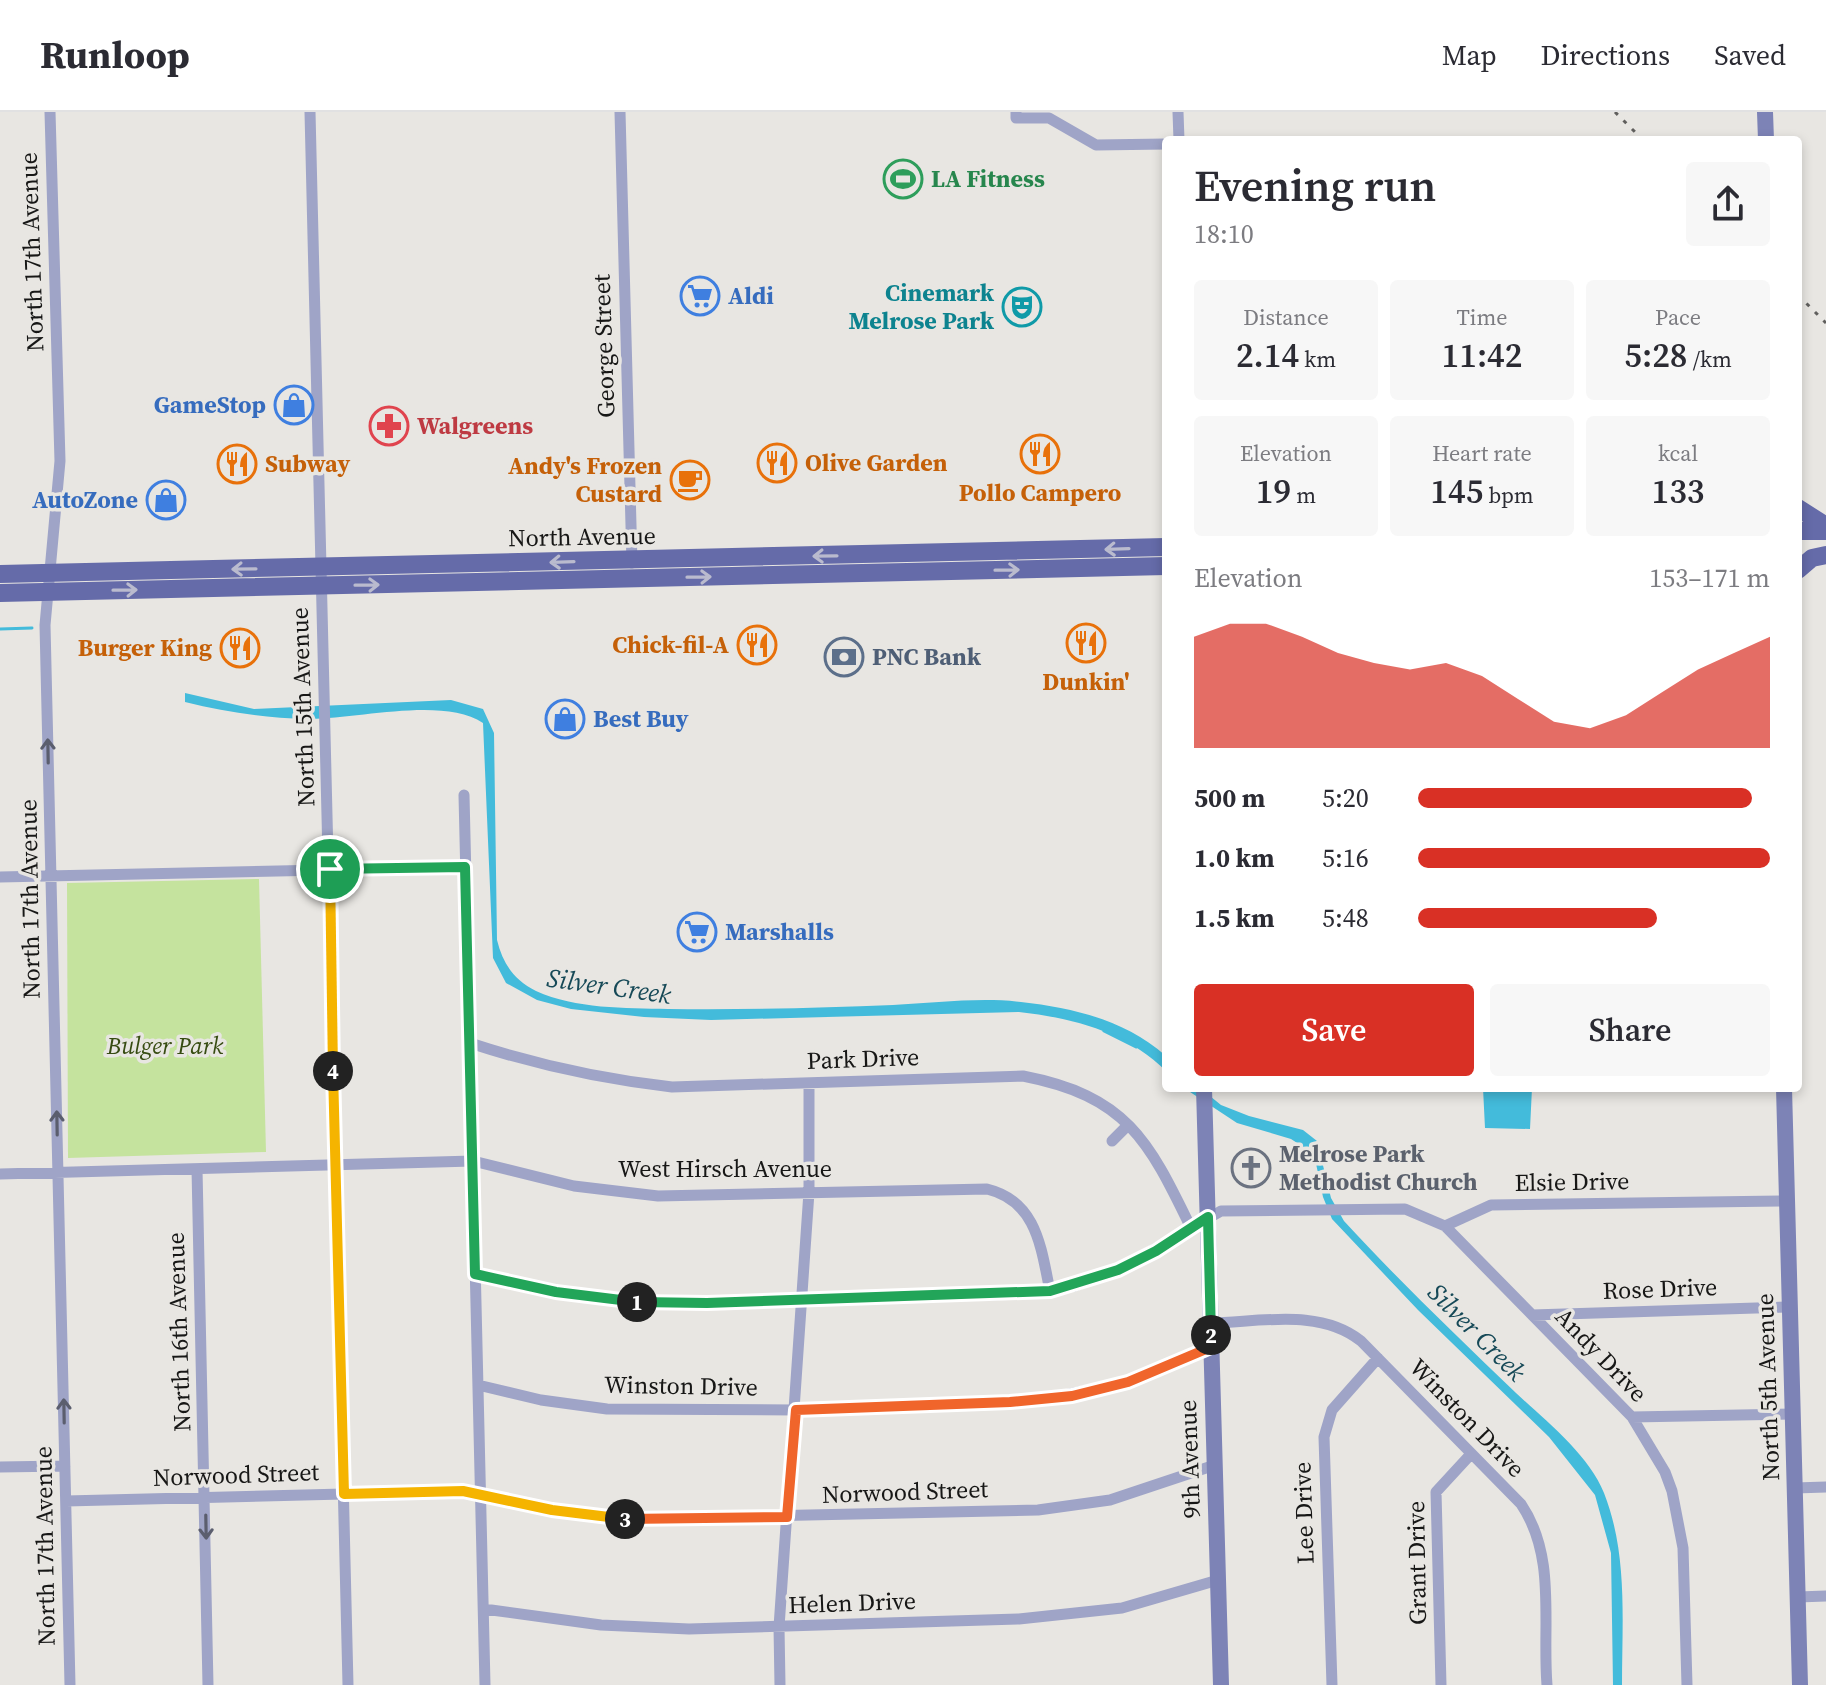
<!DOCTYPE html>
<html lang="en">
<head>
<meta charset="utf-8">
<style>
	body { margin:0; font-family:"Source Serif 4",serif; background:#f7f7f7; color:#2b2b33; height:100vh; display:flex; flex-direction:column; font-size:30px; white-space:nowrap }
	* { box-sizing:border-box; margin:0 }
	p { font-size:26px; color:#7c7c81 }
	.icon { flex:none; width:44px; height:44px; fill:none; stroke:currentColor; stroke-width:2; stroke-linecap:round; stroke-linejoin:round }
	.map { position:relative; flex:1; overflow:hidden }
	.drawer { position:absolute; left:1162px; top:24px; width:640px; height:956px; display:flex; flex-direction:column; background:#fff; border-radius:8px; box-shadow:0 4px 12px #0003 }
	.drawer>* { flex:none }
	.pin { position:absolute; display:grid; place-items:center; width:68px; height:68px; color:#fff; margin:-34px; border:4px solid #fff; border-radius:50%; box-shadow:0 2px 8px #0007 }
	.km { position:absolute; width:40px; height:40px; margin:-20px; border-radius:50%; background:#222; color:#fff; font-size:22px; line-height:40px; text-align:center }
	.round { display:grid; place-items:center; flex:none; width:84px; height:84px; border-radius:8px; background:#f7f7f7 }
	.summary { display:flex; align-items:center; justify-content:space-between; height:136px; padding:0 32px }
	h1 { font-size:44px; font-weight:600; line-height:60px }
	.metrics { display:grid; grid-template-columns:repeat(3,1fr); gap:12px; height:136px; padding:8px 32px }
	.metrics div { display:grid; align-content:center; border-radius:8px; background:#f7f7f7; text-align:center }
	.metrics b { font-size:34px; font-weight:600 }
	.metrics small { font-size:22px; font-weight:400 }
	.metrics p { font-size:22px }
	.chart { height:224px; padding:16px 32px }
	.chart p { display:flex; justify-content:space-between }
	.chart svg { width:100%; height:144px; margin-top:8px; fill:#d93025; opacity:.7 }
	.action { display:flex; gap:16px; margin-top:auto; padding:16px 32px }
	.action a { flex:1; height:92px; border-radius:8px; background:#d93025; color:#fff; font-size:32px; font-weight:600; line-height:92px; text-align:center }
	.action a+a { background:#f7f7f7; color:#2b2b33 }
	ul { padding:0 32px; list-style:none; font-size:26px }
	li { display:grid; grid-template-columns:128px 96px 1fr; align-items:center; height:60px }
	li i { height:20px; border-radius:10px; background:#d93025 }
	header { display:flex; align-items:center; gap:48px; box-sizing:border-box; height:112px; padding:0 40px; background:#fff; border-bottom:2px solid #e1e1e2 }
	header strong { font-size:38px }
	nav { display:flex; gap:44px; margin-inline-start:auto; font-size:28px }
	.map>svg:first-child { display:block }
	.green { fill:#c5e39e }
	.water { fill:#43bbdb }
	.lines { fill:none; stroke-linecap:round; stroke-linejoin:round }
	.stream { stroke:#43bbdb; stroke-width:3 }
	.street { stroke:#9fa4c7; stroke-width:11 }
	.secondary { stroke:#7d83b6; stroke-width:16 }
	.primary { stroke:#656ba9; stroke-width:18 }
	.rail { stroke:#605f5d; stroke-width:3; stroke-dasharray:4 8; stroke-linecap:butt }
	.oneway { stroke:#babbce }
	.oneway2 { stroke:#5b5e6e }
	.split-1-casing { stroke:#fff; stroke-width:16 }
	.split-2-casing { stroke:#fff; stroke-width:16 }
	.split-3-casing { stroke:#fff; stroke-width:16 }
	.split-4-casing { stroke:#fff; stroke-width:16 }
	.split-5-casing { stroke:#fff; stroke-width:16 }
	.split-1 { stroke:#22a559; stroke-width:10 }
	.split-2 { stroke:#22a559; stroke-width:10 }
	.split-3 { stroke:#f0652b; stroke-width:10 }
	.split-4 { stroke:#f5b400; stroke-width:10 }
	.split-5 { stroke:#f5b400; stroke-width:10 }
	.labels { text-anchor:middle; stroke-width:7; stroke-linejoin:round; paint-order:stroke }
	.leisure-label { font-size:24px; font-weight:bold; fill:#27864d; stroke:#e8e6e2; text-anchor:start }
	.street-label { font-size:24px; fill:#171716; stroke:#e8e6e2 }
	.culture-label { font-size:24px; font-weight:bold; fill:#0d838f; stroke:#e8e6e2; text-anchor:end }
	.shop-label { font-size:24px; font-weight:bold; fill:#366cbe; stroke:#e8e6e2; text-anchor:start }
	.health-label { font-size:24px; font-weight:bold; fill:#be3a42; stroke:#e8e6e2; text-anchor:start }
	.food-label { font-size:24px; font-weight:bold; fill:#c56008; stroke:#e8e6e2; text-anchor:end }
	.service-label { font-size:24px; font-weight:bold; fill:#4e5e75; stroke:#e8e6e2; text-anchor:start }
	.park-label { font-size:24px; font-style:italic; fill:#374c12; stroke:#e8e6e2 }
	.worship-label { font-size:24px; font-weight:bold; fill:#5b616d; stroke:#e8e6e2; text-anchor:start }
	.water-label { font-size:26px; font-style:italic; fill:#164957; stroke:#e8e6e2 }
</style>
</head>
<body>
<header>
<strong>Runloop</strong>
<nav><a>Map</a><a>Directions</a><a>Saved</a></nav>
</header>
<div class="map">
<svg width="1826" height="1573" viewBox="0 0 1826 1573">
	<rect width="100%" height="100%" fill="#e8e6e2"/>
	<!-- green -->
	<path class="green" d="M259,767L266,1040L68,1046L67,771Z"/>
	<!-- water -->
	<path class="water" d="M185,581L254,597L451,588L483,597L494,621L497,828C503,852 514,868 536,879C576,897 625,896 668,897C743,898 818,896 893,893C935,891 979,885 1021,890C1074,896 1125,908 1166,944V959C1127,920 1073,906 1019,900L711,908L644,905L571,897L537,888L506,871L493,846L483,611C442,584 355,608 307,607C265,606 226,600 185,590Z
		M1184,976H1200L1221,993L1249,1004L1303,1018L1317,1029L1331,1086L1344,1109C1398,1168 1458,1225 1516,1281C1545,1308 1589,1343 1604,1381C1628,1442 1622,1508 1622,1573H1613L1611,1441L1595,1383L1549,1325L1418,1198L1332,1107L1323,1085L1314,1042L1291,1027L1237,1011Z
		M1483,976H1532L1530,1017L1485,1016Z"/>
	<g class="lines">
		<!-- stream -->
		<path class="stream" d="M0,517L32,516
			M1104,919L1136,935"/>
		<!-- street -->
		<path class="street" d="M50,0L60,349L45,513L70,1573
			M310,0L348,1573
			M620,0L632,451
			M1016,0V6H1049L1096,33L1166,32
			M1178,0L1179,28
			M464,683L485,1573
			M0,765L465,755
			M470,931C537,953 602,967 672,975L1023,964C1126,984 1148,1027 1191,1116
			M1112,1029L1128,1013
			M197,1057L208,1573
			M0,1062L473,1049L574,1074L658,1084L987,1077C1037,1089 1041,1136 1050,1179
			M1445,1114L1632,1305L1665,1360L1672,1379L1683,1436L1687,1573
			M475,1162L580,1184L676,1192L1021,1182L1074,1174L1118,1158L1221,1099L1405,1097L1445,1114L1491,1093L1787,1089
			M1532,1203L1790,1195
			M1211,1211C1260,1210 1320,1196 1361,1229L1521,1392C1557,1445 1542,1512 1547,1573
			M478,1273L541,1288L607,1297L796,1298L1041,1288L1128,1270L1211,1235
			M1632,1305L1793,1302
			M0,1355L65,1354
			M1795,1376L1826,1375
			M66,1389L463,1379L552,1398L626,1407L1038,1398L1110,1388L1215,1353
			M1798,1485L1826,1484
			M484,1497L601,1513L689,1517L1019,1507L1122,1496L1218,1468
			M780,1573L779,1515L809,1080V971
			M1332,1573L1324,1325L1332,1298L1378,1246
			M1441,1573L1436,1380L1471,1342"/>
		<!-- secondary -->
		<path class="secondary" d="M1765,0L1766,28
			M1204,976L1221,1573
			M1784,976L1800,1573"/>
		<!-- primary -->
		<path class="primary" d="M1798,396L1826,414
			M1798,419H1826
			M1798,458L1812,446L1826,443
			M0,462L1166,435
			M0,481L1166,454"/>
		<!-- rail -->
		<path class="rail" d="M1615,0L1643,28
			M1798,183L1826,211"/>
	</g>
	<!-- one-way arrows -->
	<defs><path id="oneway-shaft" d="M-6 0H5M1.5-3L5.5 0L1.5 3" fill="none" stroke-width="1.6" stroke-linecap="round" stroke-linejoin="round" transform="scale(2)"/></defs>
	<g class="oneway">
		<use href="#oneway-shaft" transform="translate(1117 437) rotate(178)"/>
		<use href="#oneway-shaft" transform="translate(825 444) rotate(179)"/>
		<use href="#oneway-shaft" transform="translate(562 450) rotate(178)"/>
		<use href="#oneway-shaft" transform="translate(244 457) rotate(179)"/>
		<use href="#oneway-shaft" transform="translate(1007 458) rotate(-1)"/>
		<use href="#oneway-shaft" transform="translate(699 465) rotate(-1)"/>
		<use href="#oneway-shaft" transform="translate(367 473) rotate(-1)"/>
		<use href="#oneway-shaft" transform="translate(125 478) rotate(-1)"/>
	</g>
	<g class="oneway2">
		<use href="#oneway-shaft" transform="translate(48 639) rotate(-91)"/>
		<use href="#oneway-shaft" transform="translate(57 1011) rotate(-91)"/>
		<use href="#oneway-shaft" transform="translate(64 1299) rotate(-91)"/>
		<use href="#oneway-shaft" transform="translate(206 1415) rotate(89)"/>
	</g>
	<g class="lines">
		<defs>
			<path id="split-1" d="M330,757L465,755L475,1162L556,1180L637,1190"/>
			<path id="split-2" d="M637,1190L707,1191L1050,1179L1118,1158L1156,1139L1208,1105L1211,1223"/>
			<path id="split-3" d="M625,1407L787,1405L796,1298L1010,1290L1072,1284L1128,1270L1211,1235V1223"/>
			<path id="split-4" d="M333,959L344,1382L463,1379L552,1398L625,1407"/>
			<path id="split-5" d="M330,757L333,959"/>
		</defs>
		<!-- split-1 casing -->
		<use href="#split-1" class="split-1-casing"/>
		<!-- split-2 casing -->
		<use href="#split-2" class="split-2-casing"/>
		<!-- split-3 casing -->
		<use href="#split-3" class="split-3-casing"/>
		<!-- split-4 casing -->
		<use href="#split-4" class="split-4-casing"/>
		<!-- split-5 casing -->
		<use href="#split-5" class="split-5-casing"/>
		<!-- split-1 -->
		<use href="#split-1" class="split-1"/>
		<!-- split-2 -->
		<use href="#split-2" class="split-2"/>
		<!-- split-3 -->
		<use href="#split-3" class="split-3"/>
		<!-- split-4 -->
		<use href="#split-4" class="split-4"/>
		<!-- split-5 -->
		<use href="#split-5" class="split-5"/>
	</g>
	<!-- icons -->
	<defs>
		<symbol id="stadium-ring" viewBox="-11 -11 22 22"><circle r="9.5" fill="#e8e6e2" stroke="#2e9e5b" stroke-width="1.5"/><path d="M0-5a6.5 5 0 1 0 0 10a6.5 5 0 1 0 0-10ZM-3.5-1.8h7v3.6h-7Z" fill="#2e9e5b"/></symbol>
		<symbol id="supermarket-ring" viewBox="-11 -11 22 22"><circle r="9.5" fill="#e8e6e2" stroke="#3f7fe0" stroke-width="1.5"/><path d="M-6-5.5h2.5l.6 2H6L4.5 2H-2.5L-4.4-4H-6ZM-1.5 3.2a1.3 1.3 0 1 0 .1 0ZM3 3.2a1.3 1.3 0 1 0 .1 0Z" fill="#3f7fe0"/></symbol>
		<symbol id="theatre-ring" viewBox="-11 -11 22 22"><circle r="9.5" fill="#e8e6e2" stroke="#0f9aa8" stroke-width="1.5"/><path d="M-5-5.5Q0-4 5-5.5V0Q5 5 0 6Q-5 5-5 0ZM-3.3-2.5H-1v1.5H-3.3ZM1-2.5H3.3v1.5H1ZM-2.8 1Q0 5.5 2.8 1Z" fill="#0f9aa8"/></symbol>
		<symbol id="shop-ring" viewBox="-11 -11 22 22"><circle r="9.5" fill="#e8e6e2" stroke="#3f7fe0" stroke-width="1.5"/><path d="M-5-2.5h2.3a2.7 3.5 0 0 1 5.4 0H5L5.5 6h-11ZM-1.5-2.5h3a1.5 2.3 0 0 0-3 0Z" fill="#3f7fe0"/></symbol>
		<symbol id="pharmacy-ring" viewBox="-11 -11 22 22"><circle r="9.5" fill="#e8e6e2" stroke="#e0444e" stroke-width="1.5"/><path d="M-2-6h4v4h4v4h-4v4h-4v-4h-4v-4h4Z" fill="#e0444e"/></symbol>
		<symbol id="restaurant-ring" viewBox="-11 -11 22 22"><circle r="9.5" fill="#e8e6e2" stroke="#e8710a" stroke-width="1.5"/><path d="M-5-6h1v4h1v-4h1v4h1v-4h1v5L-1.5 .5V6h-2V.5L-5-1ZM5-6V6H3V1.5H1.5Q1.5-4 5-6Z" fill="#e8710a"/></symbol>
		<symbol id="cafe-ring" viewBox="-11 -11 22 22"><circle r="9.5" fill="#e8e6e2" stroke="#e8710a" stroke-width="1.5"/><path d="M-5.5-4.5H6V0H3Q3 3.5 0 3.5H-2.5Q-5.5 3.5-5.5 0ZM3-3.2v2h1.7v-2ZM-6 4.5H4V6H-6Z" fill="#e8710a"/></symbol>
		<symbol id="bank-ring" viewBox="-11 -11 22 22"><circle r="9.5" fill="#e8e6e2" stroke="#5c6f8a" stroke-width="1.5"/><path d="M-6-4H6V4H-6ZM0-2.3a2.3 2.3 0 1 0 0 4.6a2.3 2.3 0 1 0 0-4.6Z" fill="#5c6f8a"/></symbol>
		<symbol id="church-ring" viewBox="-11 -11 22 22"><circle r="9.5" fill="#e8e6e2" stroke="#6b7280" stroke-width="1.5"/><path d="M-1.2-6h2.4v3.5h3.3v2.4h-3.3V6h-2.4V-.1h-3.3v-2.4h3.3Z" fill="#6b7280"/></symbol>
	</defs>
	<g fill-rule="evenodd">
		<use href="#stadium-ring" x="881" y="45" width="44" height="44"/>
		<use href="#supermarket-ring" x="678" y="162" width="44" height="44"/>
		<use href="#theatre-ring" x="1000" y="173" width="44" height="44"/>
		<use href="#shop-ring" x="272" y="271" width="44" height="44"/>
		<use href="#pharmacy-ring" x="367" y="292" width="44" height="44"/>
		<use href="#restaurant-ring" x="1018" y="320" width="44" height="44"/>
		<use href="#restaurant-ring" x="755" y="329" width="44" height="44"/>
		<use href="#restaurant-ring" x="215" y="330" width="44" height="44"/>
		<use href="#cafe-ring" x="668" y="346" width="44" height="44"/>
		<use href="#shop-ring" x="144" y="366" width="44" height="44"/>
		<use href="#restaurant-ring" x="1064" y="509" width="44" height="44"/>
		<use href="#restaurant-ring" x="735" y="511" width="44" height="44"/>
		<use href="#restaurant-ring" x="218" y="514" width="44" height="44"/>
		<use href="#bank-ring" x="822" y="523" width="44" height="44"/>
		<use href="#shop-ring" x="543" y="585" width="44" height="44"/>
		<use href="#supermarket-ring" x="675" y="798" width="44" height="44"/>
		<use href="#church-ring" x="1229" y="1034" width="44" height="44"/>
	</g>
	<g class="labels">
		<!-- leisure labels -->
		<g class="leisure-label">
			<text x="931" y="75">LA Fitness</text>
		</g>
		<!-- street labels -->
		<g class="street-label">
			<text transform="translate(32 140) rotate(-92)" y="8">North 17th Avenue</text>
			<text transform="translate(604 234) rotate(-92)" y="8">George Street</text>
			<text transform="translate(582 425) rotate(-1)" y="8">North Avenue</text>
			<text transform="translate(303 595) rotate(-92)" y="8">North 15th Avenue</text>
			<text transform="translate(30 787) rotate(-91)" y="8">North 17th Avenue</text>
			<text transform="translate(863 947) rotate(-2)" y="8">Park Drive</text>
			<text x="725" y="1065">West Hirsch Avenue</text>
			<text transform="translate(1572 1070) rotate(-1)" y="8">Elsie Drive</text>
			<text transform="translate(1660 1177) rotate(-2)" y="8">Rose Drive</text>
			<text transform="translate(179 1220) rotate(-92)" y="8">North 16th Avenue</text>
			<text transform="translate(1601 1243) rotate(46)" y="8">Andy Drive</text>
			<text transform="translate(681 1274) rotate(1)" y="8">Winston Drive</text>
			<text transform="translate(1768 1275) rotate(-92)" y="8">North 5th Avenue</text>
			<text transform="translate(1467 1306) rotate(46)" y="8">Winston Drive</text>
			<text transform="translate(1190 1347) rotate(-92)" y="8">9th Avenue</text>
			<text transform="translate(236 1363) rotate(-2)" y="8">Norwood Street</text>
			<text transform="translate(905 1380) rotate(-2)" y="8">Norwood Street</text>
			<text transform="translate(1304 1401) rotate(-92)" y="8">Lee Drive</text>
			<text transform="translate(45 1434) rotate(-91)" y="8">North 17th Avenue</text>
			<text transform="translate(1417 1451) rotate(-91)" y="8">Grant Drive</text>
			<text transform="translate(852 1491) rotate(-2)" y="8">Helen Drive</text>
		</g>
		<!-- culture labels -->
		<g class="culture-label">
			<text x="994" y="189">Cinemark<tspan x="994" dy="28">Melrose Park</tspan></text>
		</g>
		<!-- shop labels -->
		<g class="shop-label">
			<text x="728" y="192">Aldi</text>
			<text x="266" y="301" text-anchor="end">GameStop</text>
			<text x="138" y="396" text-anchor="end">AutoZone</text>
			<text x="593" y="615">Best Buy</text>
			<text x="725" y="828">Marshalls</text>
		</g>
		<!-- health labels -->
		<g class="health-label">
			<text x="417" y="322">Walgreens</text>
		</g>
		<!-- food labels -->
		<g class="food-label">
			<text x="805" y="359" text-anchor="start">Olive Garden</text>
			<text x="265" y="360" text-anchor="start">Subway</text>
			<text x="662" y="362">Andy's Frozen<tspan x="662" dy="28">Custard</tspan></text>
			<text x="1040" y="389" text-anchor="middle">Pollo Campero</text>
			<text x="729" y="541">Chick-fil-A</text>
			<text x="212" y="544">Burger King</text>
			<text x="1086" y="578" text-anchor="middle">Dunkin'</text>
		</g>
		<!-- service labels -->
		<g class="service-label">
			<text x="872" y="553">PNC Bank</text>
		</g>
		<!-- park labels -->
		<g class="park-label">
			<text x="165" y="942">Bulger Park</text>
		</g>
		<!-- worship labels -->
		<g class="worship-label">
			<text x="1279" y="1050">Melrose Park<tspan x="1279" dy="28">Methodist Church</tspan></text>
		</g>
		<!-- water labels -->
		<g class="water-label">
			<text transform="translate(609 874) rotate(8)" y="9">Silver Creek</text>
			<text transform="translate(1477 1220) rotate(45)" y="9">Silver Creek</text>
		</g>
	</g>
</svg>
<div class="pin" style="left:330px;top:757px;background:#1e9e55"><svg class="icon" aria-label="arrive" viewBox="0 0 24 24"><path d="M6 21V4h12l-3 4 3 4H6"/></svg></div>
<b class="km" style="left:637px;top:1190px">1</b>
<b class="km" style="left:1211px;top:1223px">2</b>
<b class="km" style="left:625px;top:1407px">3</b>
<b class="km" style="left:333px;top:959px">4</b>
<section class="drawer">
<div class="summary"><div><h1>Evening run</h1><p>18:10</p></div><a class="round"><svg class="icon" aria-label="share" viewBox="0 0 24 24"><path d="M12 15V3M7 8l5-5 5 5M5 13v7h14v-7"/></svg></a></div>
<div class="metrics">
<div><p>Distance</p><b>2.14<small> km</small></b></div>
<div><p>Time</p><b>11:42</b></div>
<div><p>Pace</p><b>5:28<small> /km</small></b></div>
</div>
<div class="metrics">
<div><p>Elevation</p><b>19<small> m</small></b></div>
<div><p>Heart rate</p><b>145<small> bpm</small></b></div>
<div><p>kcal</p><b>133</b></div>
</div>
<div class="chart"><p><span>Elevation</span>153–171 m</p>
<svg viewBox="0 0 160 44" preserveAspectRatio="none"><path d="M0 44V10L10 6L20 6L30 10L40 15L50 18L60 20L70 18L80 22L90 29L100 36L110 38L120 34L130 27L140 20L150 15L160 10V44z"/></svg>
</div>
<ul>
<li><b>500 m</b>5:20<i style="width:95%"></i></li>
<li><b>1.0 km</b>5:16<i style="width:100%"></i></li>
<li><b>1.5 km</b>5:48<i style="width:68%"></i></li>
</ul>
<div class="action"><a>Save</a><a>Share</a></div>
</section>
</div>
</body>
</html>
